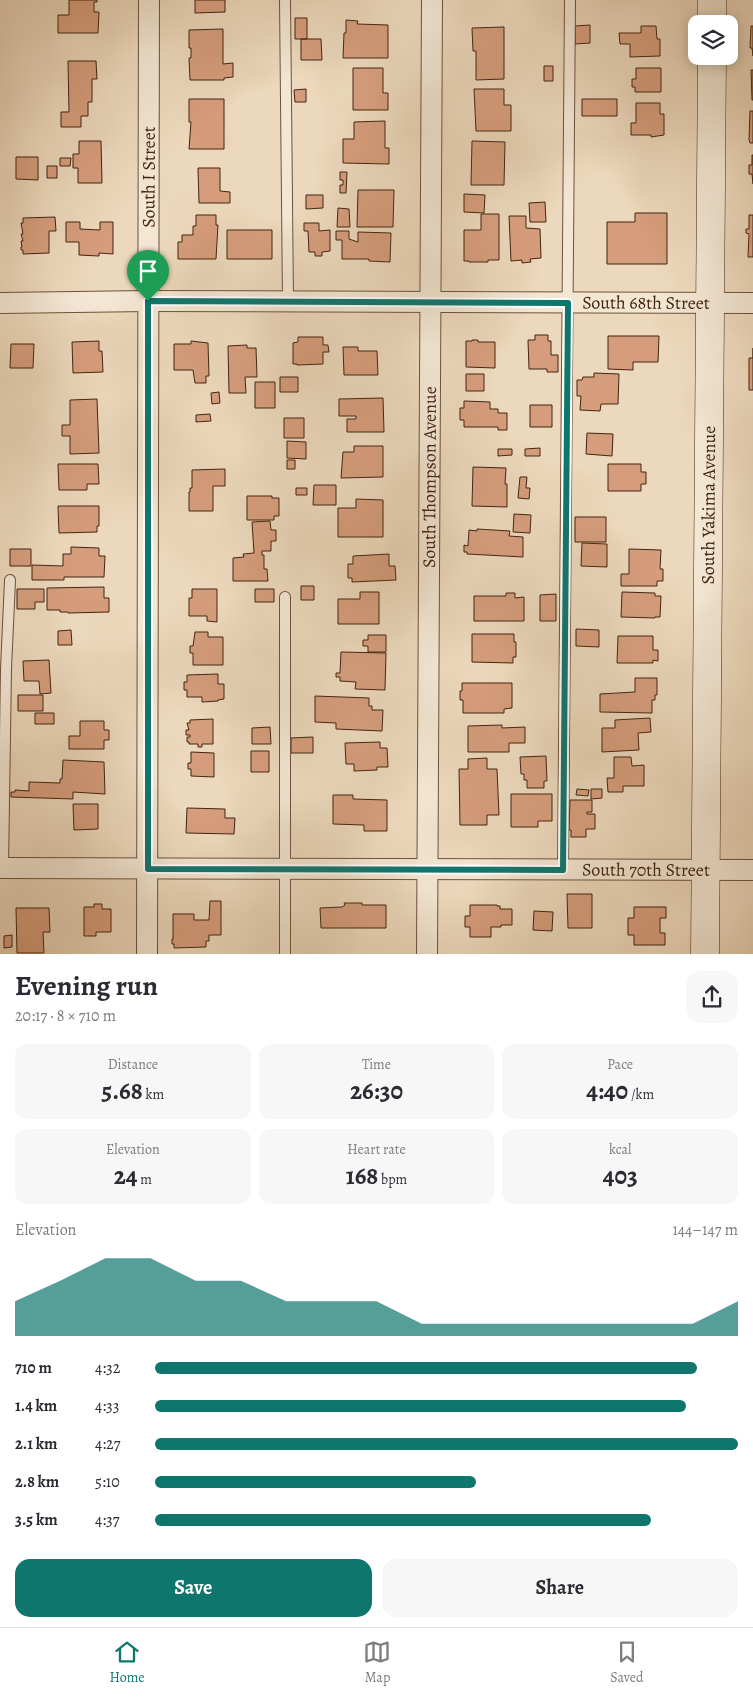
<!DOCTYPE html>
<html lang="en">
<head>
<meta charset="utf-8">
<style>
	body { margin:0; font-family:Alegreya,serif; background:#f7f7f7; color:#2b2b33; height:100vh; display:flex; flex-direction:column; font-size:19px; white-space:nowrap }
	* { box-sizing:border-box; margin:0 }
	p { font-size:16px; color:#7c7c81 }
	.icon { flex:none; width:28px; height:28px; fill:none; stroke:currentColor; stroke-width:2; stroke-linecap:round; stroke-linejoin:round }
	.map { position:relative; height:954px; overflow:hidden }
	.sheet { display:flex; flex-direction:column; background:#fff; flex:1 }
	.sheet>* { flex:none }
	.buttons { position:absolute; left:688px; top:15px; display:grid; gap:10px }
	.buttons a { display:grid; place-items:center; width:50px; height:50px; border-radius:10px; background:#fff; box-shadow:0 2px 12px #0003; font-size:25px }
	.pin { position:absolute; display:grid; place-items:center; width:42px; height:42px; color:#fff; margin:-51px -21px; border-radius:50% 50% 50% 0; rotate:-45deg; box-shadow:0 0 5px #0007 }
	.pin .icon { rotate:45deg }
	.round { display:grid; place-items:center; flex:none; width:52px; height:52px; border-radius:15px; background:#f7f7f7 }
	.summary { display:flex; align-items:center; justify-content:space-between; height:85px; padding:0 15px }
	h1 { font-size:28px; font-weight:700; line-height:38px }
	.stats { display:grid; grid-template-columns:repeat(3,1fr); gap:8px; height:85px; padding:5px 15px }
	.stats div { display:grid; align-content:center; border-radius:12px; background:#f7f7f7; text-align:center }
	.stats b { font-size:25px; font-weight:700 }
	.stats small { font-size:14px; font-weight:400 }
	.stats p { font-size:14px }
	.chart { height:140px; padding:10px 15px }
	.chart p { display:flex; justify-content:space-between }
	.chart svg { width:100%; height:90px; margin-top:5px; fill:#0f766e; opacity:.7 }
	.primary-button { display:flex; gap:10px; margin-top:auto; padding:10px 15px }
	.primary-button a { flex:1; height:58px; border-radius:15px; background:#0f766e; color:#fff; font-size:20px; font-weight:700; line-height:58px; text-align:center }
	.primary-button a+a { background:#f7f7f7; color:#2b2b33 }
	ul { padding:0 15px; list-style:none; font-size:16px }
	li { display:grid; grid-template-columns:80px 60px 1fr; align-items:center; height:38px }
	li i { height:12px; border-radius:6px; background:#0f766e }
	.tab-bar { display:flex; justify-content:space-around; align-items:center; height:70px; border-top:1px solid #e1e1e2; background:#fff; font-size:14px; color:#7c7c81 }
	.tab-bar a { display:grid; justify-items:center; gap:2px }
	.tab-bar .selected { color:#0f766e }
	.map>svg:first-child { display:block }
	.building { fill:#d69d7c; stroke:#432511 }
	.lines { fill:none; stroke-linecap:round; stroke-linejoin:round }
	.service-casing { stroke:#6d523c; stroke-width:12 }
	.minor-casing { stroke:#6d523c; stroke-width:22 }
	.secondary-casing { stroke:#432511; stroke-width:29 }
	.service { stroke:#f3e6d3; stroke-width:10 }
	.minor { stroke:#f3e6d3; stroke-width:20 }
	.secondary { stroke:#f3e6d3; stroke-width:28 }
	.route-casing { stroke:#fff; stroke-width:10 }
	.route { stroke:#0f766e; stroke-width:6 }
	.labels { text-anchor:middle; stroke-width:4; stroke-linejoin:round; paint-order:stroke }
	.street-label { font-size:18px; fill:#432511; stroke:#f3e6d3 }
</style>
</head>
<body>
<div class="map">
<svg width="753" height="955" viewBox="0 0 753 955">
	<rect width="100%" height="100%" fill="#ecd8bc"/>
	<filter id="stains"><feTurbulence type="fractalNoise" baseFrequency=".004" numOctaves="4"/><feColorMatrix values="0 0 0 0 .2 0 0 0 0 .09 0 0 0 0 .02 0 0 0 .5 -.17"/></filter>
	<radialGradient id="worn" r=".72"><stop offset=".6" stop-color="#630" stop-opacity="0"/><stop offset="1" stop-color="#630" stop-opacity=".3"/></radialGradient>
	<!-- building -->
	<path class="building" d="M69,0H97V2H94V12H99L98,33H58V15H69Z
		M195,0H225V12L195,13Z
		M295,18H307V39H295Z
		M346,20L358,21L357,24L388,25V58H343L344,33H346Z
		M590,25V43L575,44V26Z
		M641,26H656L657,39H660V56L630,57V44H620L619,33H641Z
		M751,26H753V56L752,48H750Z
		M504,27V79L476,80V51H473L472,28Z
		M223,29V64L233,63V77L224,78V80H190L189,58H191V48H189V30Z
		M301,39H321L322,60H301Z
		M68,61H96L97,79H92V102H88V116H81V127H61V112H69Z
		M544,66H553V81H544Z
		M353,68H383V93H388V110H353Z
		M636,68H661V92H635V87H632V79H636Z
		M751,70H753V100H752Z
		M306,89V102H295L294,90Z
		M474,89H504V105H511V131H476Z
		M189,99H224V149H189L191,122H189Z
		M582,99H617V116H582Z
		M636,103H660V114H664V135L651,137V135H631V123H636Z
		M750,111H753V143H750L749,140Z
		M385,121V148H389V164L343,163V139H354V122Z
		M79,141H101L102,183H78V168H73V154H79Z
		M472,141L505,142L504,185H471Z
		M752,155H753V184L752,174H749V165H752Z
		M16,157H38V180L16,179Z
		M60,158H71L70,166H60Z
		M47,166H57V178H47Z
		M198,168H220V191L230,192V203H199Z
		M340,172H347L346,193H340V185H343V180H340Z
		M358,190H394L393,227H357Z
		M464,194L485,195L484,213L464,212Z
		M306,195H323V208L306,209Z
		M545,202L546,222H530L529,203Z
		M338,208L349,209L350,227H337Z
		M635,213H667V264H607V222H635Z
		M481,214H499V260H488V262H469V261H464V230H481Z
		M196,215H216V225H218L216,259H178V242H182V235H193V226H196Z
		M749,215H753V257H748L749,234L746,233V229H749Z
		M509,216H526V228L540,229L541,258L530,259L531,262L522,263V260L511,261Z
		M55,217L56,231H49V253L23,254V250H21V247H22L21,241H23L21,234H23L21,223H23V218Z
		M66,222H80V229L100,230V222H113V254L99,253V256L79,255V242H66Z
		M304,223H319V231L330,230V251L322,252V256H315V252H309L308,231H304Z
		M227,230H272V259H227Z
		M336,231H349V239L358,242V232L391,233L390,262L369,261V259H342V240H336Z
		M535,335H548V341H551V355H558V372H547V369H529L528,340H535Z
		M608,336H659L658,362H633V370L608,369Z
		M298,337H323V345H328L329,352H323V364L297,365V364H293V343L298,342Z
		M472,340H478V342H495V368L466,367V341H472Z
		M99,341V351H102L103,372L73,373L72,342Z
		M191,341L208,343L209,376H206V383H195L193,370H174V344H191Z
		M11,344H34L33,368H10Z
		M247,345V348H256L257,377H245L246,393H229L228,346Z
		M343,347H358V351H377L378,375H344Z
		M753,348V390H749V358H753Z
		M594,373L619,374L618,404H601L600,411L580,410L581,396H577V380H582L583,377H594Z
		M466,374H484V391H466Z
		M280,377H298V392H280Z
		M255,382H275V408H255Z
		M219,392L220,403L212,404L211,393Z
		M383,398L384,432H347V419H356V416H339V399Z
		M97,399L99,453L70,454V436H62V425H70V400Z
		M464,401L490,402V409H498V413H507V430H498V427H464V420H460V408H464Z
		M530,405H552V427H530Z
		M210,414L211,421L196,422V415Z
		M284,418H304V438H284Z
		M587,433L613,434L612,456L586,454Z
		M287,441L306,442V459L287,458Z
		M354,446H383V477L341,478L343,452H354Z
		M540,448V456H525V449Z
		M498,449H512V455L498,456Z
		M287,460H295V469H287Z
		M58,464H98L99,484H87V490H59Z
		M608,464H641V472H646V484H641V491H608Z
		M473,467L506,468L505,484H507V507L472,506Z
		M225,469V486H213V511H189V492H190V488H192V470Z
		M520,477H527L526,488H530L529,499L518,498Z
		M314,485H336V505H313Z
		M296,488H307V495H296Z
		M247,496H272V498H279V516H274V520H247Z
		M356,499L383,500V537H338V508H356Z
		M58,506H99V526H97V532L59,533Z
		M514,514L531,515L530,533L513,532Z
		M575,517H606V542H575Z
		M270,521L271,530H276V541H271V551H262V555H264V569H267L268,581H233V558L244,557L243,554L254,553L252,522Z
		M477,529L510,531L509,536L523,537V557L467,554V552H464V545L468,546L469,530L477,531Z
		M582,543L607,544V567L581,566Z
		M71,547L99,548V556H105L104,577H64V580H32V565L63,566V554H71Z
		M10,549H31V566H10Z
		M629,549L661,550L660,569H663V581H657V586H621V574H629Z
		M389,554V566H395L396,580L352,582V578H348V564H353V556Z
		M301,586H314V600H301Z
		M104,587V598H109V612L68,613V612H60V610H47V588Z
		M17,589H44V602H35V609H17Z
		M192,589H217V622L207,621V616H189V598H192Z
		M255,589H274V602H255Z
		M360,592H379V624H338V599H360Z
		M622,592L655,593V596H661L660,617H655V618L621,617Z
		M506,593H515V598L524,597V621H474V596H506Z
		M556,594V621H540V595Z
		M576,629L599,630V647L576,646Z
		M71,630L72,645H58V631Z
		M195,632H208V637H223V665H193V653H190V646H193Z
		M472,634H514V642H516V657H513V663L472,662Z
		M368,635H386V652H368V646H363V640H368Z
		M618,636H653V650H658V661L653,660V663H617Z
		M341,652L386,653L385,690L355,689L356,682L340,681V677H336V673H340Z
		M49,660L51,693L40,694L39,681H24L23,661Z
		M218,674V684H224V699L218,700V701L202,702V697H187V690H184V682H187V675Z
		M635,678H657V695H655V700H652V713L600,712V694L635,692Z
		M462,683H512V708L504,709V713H463V700H460V691H462Z
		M18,695H43V711H18Z
		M315,696L369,698V706H372V710H383L382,731L336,729V723L315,722Z
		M35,713H54V724H35Z
		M650,718L651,732L638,733L639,750L602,752V728H615V720Z
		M213,719V744H202V747H198V744H189V742H187V737H190V735H186V730H189L187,723H190V720Z
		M80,721H104V730H109V740H104V749H69V736H80Z
		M502,725V728L525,727V743H509V752H468V726Z
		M270,727L271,744H252V728Z
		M313,737V753H291V738Z
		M380,742V748H387L388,767H377V770L354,771V764H346L345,743Z
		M251,751H269V772H251Z
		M191,752L214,753V777L191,776V769H188V763H191Z
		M546,756L547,781H544V788H527V780H524V774H521L520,757Z
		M614,757H631L632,766L644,765V786H623V792H608L607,778H614Z
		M487,758V769H497L499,815H487V825H460L459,769H468V759Z
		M63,760L104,762L105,794L73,792V799L11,797V792H15V790L29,791V782L60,783V779H62Z
		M577,789L589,790L588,796L576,795Z
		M591,789H602V798L591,799Z
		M511,794H552V821H538V827H511Z
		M333,795H353V799L387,800V831H364V825L333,824Z
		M570,800H592V812H587V814H595V829H586V837H571V830H569Z
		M73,804H98V829L74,830Z
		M187,808L225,809V818H235L234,834L186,833Z
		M567,894H592V928H568Z
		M210,901H221V935H209V941H206V947L174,948V944H172V939H173V914H194V920H209Z
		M344,903H362V905H386V928H321L320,908L342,907L345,905Z
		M94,904H102V909H111V932H96V936H84V907H94Z
		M470,905H497V906H500V909H512V925H501V927H491V937H470V927H465V916H470Z
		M634,907H666V918H660V933H665V945H634V935H628V918H634Z
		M16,908H49L50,932H43L44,953H17Z
		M534,911L553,912L552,931L533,930Z
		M12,935V947L4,948V936Z"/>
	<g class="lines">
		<defs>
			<path id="service" d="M285,0L288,301
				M3,868L6,669L10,580
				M563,870L570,0
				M285,955V597"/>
			<g id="minor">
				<path id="s1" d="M0,303L148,301L753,303"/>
				<path id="s2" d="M0,868L753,870"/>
				<path id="s3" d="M147,955L149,0"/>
				<path id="s4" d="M427,955L432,0"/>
			</g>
			<g id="secondary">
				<path d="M712,24V0"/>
				<path id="s5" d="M705,955L712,56"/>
			</g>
		</defs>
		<!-- service casing -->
		<use href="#service" class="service-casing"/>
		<!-- minor casing -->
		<use href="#minor" class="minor-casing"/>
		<!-- secondary casing -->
		<use href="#secondary" class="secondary-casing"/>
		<!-- service -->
		<use href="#service" class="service"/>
		<!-- minor -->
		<use href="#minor" class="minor"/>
		<!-- secondary -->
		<use href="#secondary" class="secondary"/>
	</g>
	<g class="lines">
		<defs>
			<path id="route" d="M148,301L568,303L563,870L148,869Z"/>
		</defs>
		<!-- route casing -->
		<use href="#route" class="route-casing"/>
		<!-- route -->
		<use href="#route" class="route"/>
	</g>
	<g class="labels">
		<!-- street labels -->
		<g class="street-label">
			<text dy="6" stroke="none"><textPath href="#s3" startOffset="778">South I Street</textPath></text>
			<text dy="6" stroke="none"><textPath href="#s1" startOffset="646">South 68th Street</textPath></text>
			<text dy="6" stroke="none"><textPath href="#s4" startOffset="478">South Thompson Avenue</textPath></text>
			<text dy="6" stroke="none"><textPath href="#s5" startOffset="450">South Yakima Avenue</textPath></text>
			<text dy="6" stroke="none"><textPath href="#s2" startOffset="646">South 70th Street</textPath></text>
		</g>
	</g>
	<rect width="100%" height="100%" filter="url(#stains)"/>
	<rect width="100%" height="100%" fill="url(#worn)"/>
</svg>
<div class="buttons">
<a><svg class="icon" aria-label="layers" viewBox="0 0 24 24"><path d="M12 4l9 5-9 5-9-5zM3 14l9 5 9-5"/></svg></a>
</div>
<div class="pin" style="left:148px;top:301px;background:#1e9e55"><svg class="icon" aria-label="arrive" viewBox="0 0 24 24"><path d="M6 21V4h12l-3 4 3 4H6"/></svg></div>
</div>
<section class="sheet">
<div class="summary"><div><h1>Evening run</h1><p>20:17 · 8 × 710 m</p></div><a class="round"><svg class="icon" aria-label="share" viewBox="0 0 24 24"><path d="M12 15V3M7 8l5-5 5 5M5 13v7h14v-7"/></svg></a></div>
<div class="stats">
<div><p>Distance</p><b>5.68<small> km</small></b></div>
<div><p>Time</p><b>26:30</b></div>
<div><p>Pace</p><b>4:40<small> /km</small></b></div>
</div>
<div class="stats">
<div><p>Elevation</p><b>24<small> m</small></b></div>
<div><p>Heart rate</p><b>168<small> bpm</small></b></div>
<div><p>kcal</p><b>403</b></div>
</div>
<div class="chart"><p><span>Elevation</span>144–147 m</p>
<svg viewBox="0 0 160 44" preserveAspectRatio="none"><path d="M0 44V27L10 17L20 6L30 6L40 17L50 17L60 27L70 27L80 27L90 38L100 38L110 38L120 38L130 38L140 38L150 38L160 27V44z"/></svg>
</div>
<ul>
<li><b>710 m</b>4:32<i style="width:93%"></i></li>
<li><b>1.4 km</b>4:33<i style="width:91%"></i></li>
<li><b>2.1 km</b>4:27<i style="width:100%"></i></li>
<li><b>2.8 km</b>5:10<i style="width:55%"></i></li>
<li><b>3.5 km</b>4:37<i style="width:85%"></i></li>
</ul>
<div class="primary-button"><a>Save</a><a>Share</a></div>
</section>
<nav class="tab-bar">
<a class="selected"><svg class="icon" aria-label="home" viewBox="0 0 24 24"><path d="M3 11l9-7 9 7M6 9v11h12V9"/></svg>Home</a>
<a><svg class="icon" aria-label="map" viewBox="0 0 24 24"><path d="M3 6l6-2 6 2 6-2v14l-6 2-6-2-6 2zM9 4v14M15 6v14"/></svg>Map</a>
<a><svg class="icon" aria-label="saved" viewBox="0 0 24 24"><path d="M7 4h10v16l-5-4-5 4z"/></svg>Saved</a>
</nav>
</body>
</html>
